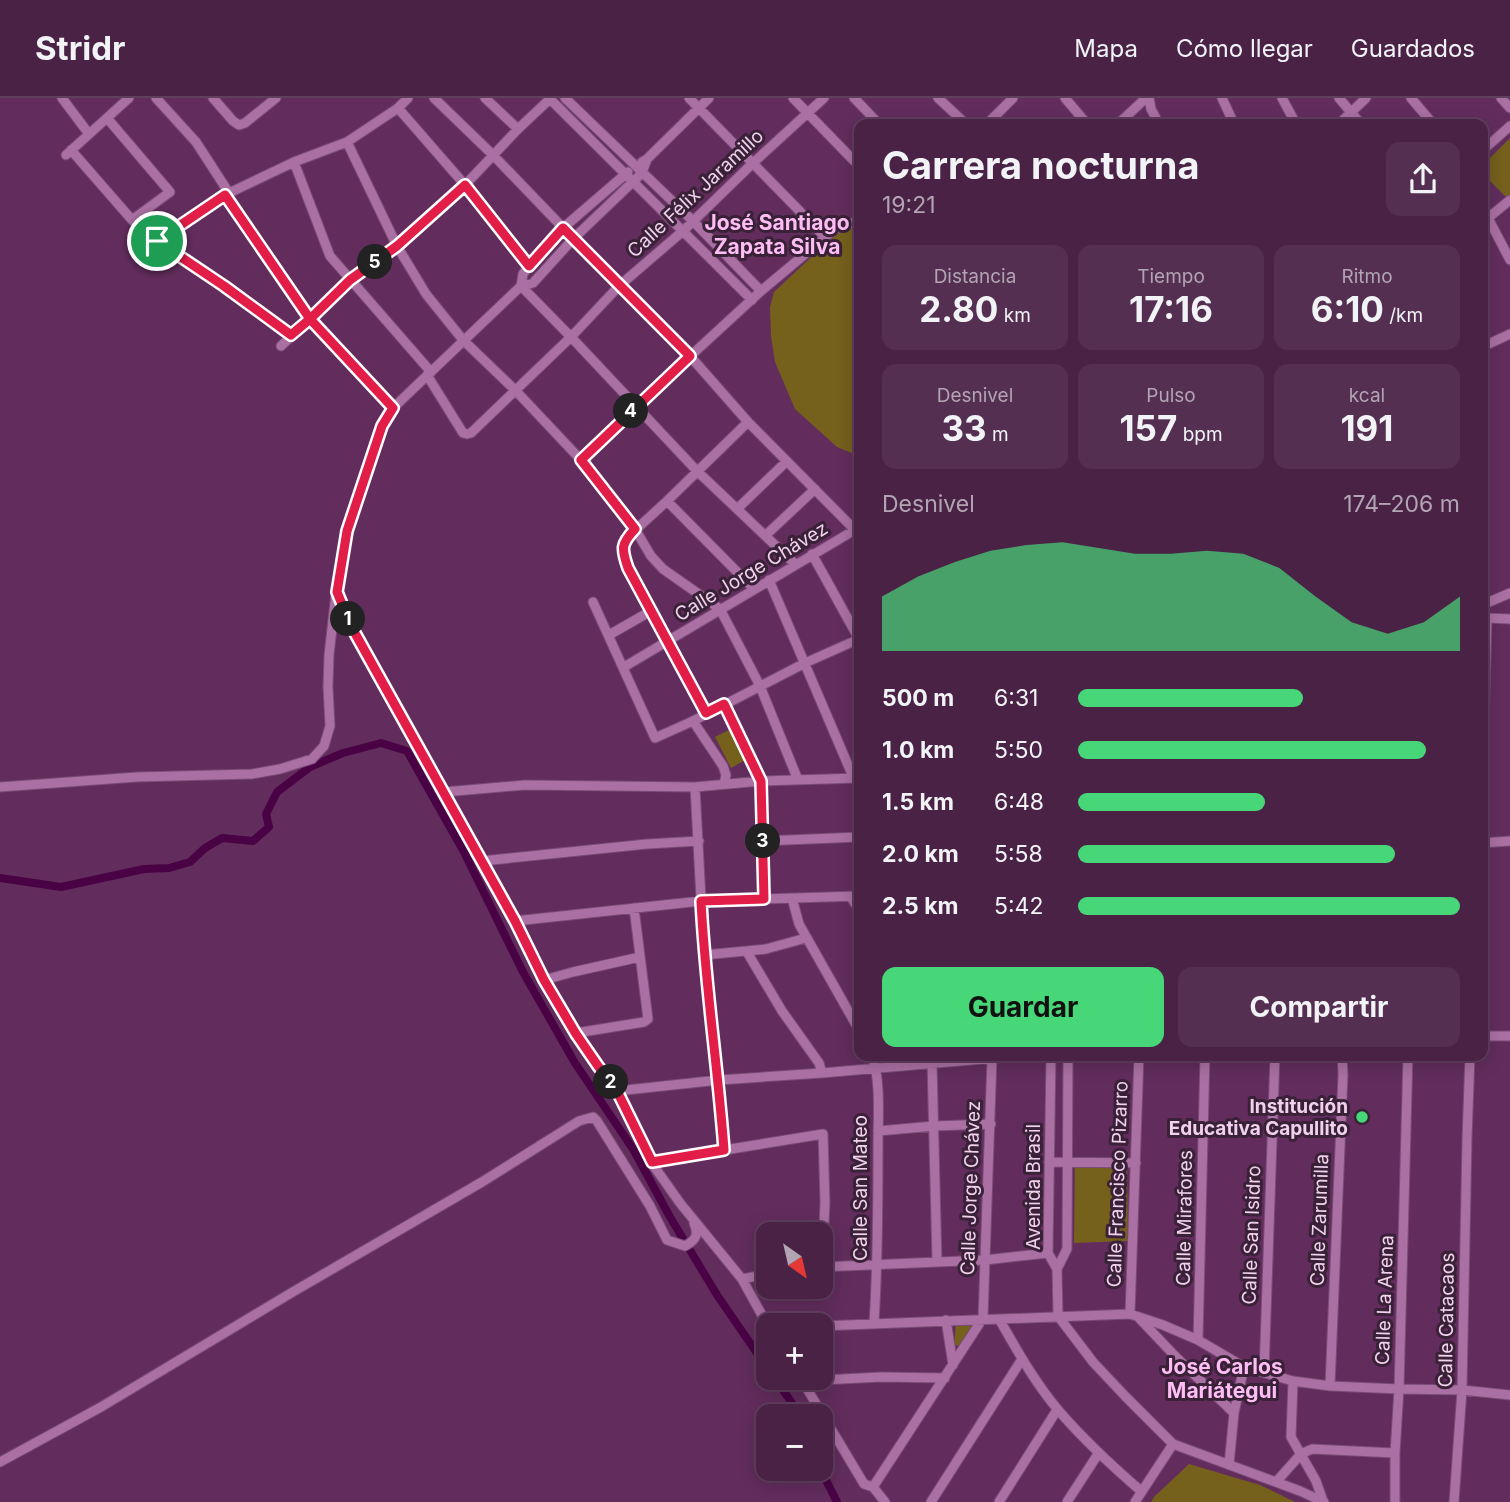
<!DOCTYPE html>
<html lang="es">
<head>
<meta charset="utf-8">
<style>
	body { margin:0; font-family:Inter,sans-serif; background:#542f51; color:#f1f3f6; height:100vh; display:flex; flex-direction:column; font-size:26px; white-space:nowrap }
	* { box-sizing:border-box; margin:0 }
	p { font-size:23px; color:#b2a4b3 }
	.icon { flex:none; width:38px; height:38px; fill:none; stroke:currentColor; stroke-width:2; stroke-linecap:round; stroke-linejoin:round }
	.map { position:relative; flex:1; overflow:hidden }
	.panel { position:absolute; left:854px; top:21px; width:634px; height:942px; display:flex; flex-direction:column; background:#4a2246; border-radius:14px; box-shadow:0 4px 18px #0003,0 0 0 2px #613f5f }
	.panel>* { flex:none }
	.needle { width:46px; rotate:146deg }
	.controls { position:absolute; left:756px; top:1124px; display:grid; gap:14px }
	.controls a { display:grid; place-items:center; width:77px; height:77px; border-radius:14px; background:#4a2246; box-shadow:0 4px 18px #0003,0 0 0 2px #613f5f; font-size:35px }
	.pin { position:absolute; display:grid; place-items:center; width:60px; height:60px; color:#fff; margin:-30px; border:4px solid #fff; border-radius:50%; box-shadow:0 2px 7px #0007 }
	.km { position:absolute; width:35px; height:35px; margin:-18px; border-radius:50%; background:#222; color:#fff; font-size:19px; line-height:35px; text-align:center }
	.round { display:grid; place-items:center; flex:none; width:74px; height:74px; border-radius:14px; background:#542f51 }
	.head { display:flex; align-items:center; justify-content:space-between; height:119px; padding:0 28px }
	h1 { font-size:38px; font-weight:700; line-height:52px }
	.metrics { display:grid; grid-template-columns:repeat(3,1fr); gap:10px; height:119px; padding:7px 28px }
	.metrics div { display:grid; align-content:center; border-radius:14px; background:#542f51; text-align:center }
	.metrics b { font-size:35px; font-weight:700 }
	.metrics small { font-size:19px; font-weight:400 }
	.metrics p { font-size:19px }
	.chart { height:196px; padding:14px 28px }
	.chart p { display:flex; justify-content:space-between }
	.chart svg { width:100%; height:126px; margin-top:7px; fill:#48d778; opacity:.7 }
	.button { display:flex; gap:14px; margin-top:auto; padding:14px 28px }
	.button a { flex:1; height:80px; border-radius:14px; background:#48d778; color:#111; font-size:28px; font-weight:700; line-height:80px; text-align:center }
	.button a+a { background:#542f51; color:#f1f3f6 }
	ul { padding:0 28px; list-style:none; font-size:23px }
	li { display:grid; grid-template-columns:112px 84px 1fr; align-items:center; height:52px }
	li i { height:18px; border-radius:9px; background:#48d778 }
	header { display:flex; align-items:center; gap:42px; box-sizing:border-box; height:98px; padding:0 35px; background:#4a2246; border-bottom:2px solid #613f5f }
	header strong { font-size:33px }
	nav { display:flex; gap:38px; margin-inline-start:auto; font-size:24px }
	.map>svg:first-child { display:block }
	.green { fill:#75601c }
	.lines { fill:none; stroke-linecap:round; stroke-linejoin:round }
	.canal { stroke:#490345; stroke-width:8 }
	.minor-casing { stroke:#794b75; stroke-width:11 }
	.minor { stroke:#aa70a3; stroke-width:9 }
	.route-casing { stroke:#fff; stroke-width:14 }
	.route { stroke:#e11d48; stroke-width:9 }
	.poi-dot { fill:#48d778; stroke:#392137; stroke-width:2.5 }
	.labels { text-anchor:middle; stroke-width:6; stroke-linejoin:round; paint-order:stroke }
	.street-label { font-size:19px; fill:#f1d1ed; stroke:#392137 }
	.poi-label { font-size:19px; font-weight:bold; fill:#f1d1ed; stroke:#392137; text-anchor:end }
	.neighbourhood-label { font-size:21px; font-weight:bold; fill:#febef5; stroke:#392137 }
</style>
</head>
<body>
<header>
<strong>Stridr</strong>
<nav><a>Mapa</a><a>Cómo llegar</a><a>Guardados</a></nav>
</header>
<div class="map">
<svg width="1510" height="1404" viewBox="0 0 1510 1404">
	<rect width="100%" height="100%" fill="#622d5d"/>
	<!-- green -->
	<path class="green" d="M1510,40V99L1508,101L1482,75V68Z
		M859,128V358L837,349L795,311L775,264L771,238L770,209L774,194L837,135Z
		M731,631L747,661L731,670L715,639Z
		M1127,1062L1128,1143L1074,1145L1075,1063Z
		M974,1224L960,1248L954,1247L956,1225Z
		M1189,1366L1260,1387L1295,1404H1151L1154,1399Z"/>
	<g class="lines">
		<!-- canal -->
		<path class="canal" d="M0,780L61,789L144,771L169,770L190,764L205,750L222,740L253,743L269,729L266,716L277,694L310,669L343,655L381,645L407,653L464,754L523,874L575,965L633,1051L670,1119L717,1197L768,1271
			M774,1279L796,1311L798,1318
			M820,1370L837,1404"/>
		<defs>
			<path id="minor" d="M62,0L89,36
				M156,0L196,44L229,95
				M213,0L233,23L239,27L245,25L276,0
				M434,0L493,57L619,188L690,258L748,324L855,432L859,440
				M485,0L518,31
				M549,0L752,202
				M565,0L693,123L761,193
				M689,0L825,139
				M793,0L859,68
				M854,0L879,26
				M938,0L966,26
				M1065,0L1087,26
				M1149,0L1151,11L1159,26
				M1222,0L1234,26
				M1282,0L1296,26
				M1339,0L1361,26
				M1411,0L1433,26
				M1501,0L1510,10
				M398,10L465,87L529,168
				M107,20L170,94L132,122
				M987,26L1013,0
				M1118,26L1146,0
				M1339,26L1366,0
				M347,44L397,148L426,196L463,242L516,293L581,362L635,431L651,458L663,471L720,511L760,588L798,682
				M71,52L132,122L157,143L224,188L291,237
				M1482,53L1510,28
				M66,57L129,0
				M647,61L642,75L573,141L533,185L521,188L393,310L382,328L347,433L336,493L351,528L370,564L444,694L515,823L544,882L576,935L598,968L617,993L651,1064L680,1105L742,1181L768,1228
				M294,64L330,158L431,274
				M642,64L647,61L709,0
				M225,97L311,221L393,310
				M1482,105L1488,120L1510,162
				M1488,120L1510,102
				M157,143L229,95L294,64L347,44L398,10L408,0
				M521,188L571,239L697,373L795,466
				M521,188L523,176L529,168L563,130L628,74
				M281,248L350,182L397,148L465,87L518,31L551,0
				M1482,249L1510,236
				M427,277L463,335L467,336L471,335L571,239L619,188L683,133L753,65L824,0
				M581,362L636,308L761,193L835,131L848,126L859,124
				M667,403L754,491
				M738,410L787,363
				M766,437L815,391
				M812,456L859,541
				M769,482L854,681
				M593,504L655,640L693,623L805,565L859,541
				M1482,507L1510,495
				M1482,512L1487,520L1510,521
				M609,537L651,513
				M624,569L858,430
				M725,606L761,683L764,801
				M706,616L628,469L622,450L623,445L631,436L667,403L748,324
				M693,623L723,668L726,677L724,686
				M0,689L137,679L252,676L280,671L312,661L324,648L330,628L328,589L329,557L336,495
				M695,689L704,857L719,982L724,1052
				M444,694L525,687L695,689L761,683L859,680
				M1482,704L1487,520
				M763,743L859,739
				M1482,745L1510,743
				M482,763L647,746L699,743
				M851,799L859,812
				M792,800L799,826L859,932
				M515,823L701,803L859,798
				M747,854L782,913L819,965L822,975
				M704,857L766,851L806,840
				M544,882L573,874L640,859
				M576,935L644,924L648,921L634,810
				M1482,938H1510
				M872,957C881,983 878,1020 878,1048C878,1107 878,1165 874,1224
				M1051,957L1048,1155L1057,1171
				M1068,957L1067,1151L1057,1171L1058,1218L1093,1264L1125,1298L1173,1346L1300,1393L1324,1404
				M932,965L937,1164
				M617,993L719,982L822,975L1028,957
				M878,1033L934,1028L991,1026
				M651,1064L823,1036L825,1105L822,1169
				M1049,1064L1136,1065
				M821,1169L985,1162L1048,1155
				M742,1181L768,1176
				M1130,1216L1139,957
				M1139,1220L1175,1258L1234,1315
				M999,1221C1017,1252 1035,1285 1059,1313C1084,1342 1112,1368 1141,1393
				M946,1222L953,1267
				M821,1228L1130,1216L1163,1227L1198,1242L1244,1269L1293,1283L1330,1288L1399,1291L1462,1292L1510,1297
				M1198,1242L1205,957
				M1264,1275L1275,957
				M800,1279L864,1386L873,1389L885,1404
				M802,1283L881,1279L945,1280
				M1293,1283L1291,1339L1316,1383L1323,1403
				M1330,1288L1343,977L1342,957
				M0,1364L101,1309L291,1195L482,1084L579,1023L593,1019L597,1023L650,1108L667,1142L685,1148C696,1142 699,1137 694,1125
				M1229,1367L1234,1315L1244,1269
				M1276,1384L1301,1356L1312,1351L1395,1355
				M873,1389L983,1220L992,960
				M931,1404L1022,1261
				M999,1404L1057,1312
				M1067,1404L1098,1356
				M1135,1404L1173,1346
				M1395,1404V1355L1399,1291L1408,957
				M1454,1404L1462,1292L1467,1041L1470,957"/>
		</defs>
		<!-- minor casing -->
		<use href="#minor" class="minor-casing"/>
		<!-- minor -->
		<use href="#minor" class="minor"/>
	</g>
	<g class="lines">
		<defs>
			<path id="route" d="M157,143L224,188L291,237L310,221L393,310L382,328L347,433L337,494L351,528L515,823L544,882L576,936L598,968L617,993L652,1064L724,1052C718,969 705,886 701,803L764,801L761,683L724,606L706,615L628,470C621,450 621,446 635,431L581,362L690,258L563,130L529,168L465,87L397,148L350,182L310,221L225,97L157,143"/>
		</defs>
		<!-- route casing -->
		<use href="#route" class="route-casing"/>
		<!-- route -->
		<use href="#route" class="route"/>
	</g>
	<!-- markers -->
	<circle class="poi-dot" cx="1362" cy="1019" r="7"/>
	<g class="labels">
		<!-- street labels -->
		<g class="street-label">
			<text transform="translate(695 95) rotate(-43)" y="7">Calle Félix Jaramillo</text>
			<text transform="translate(751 473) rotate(-31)" y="7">Calle Jorge Chávez</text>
			<text transform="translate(1117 1086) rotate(-88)" y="7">Calle Francisco Pizarro</text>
			<text transform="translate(1033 1089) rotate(-90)" y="7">Avenida Brasil</text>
			<text transform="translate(860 1090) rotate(-90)" y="7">Calle San Mateo</text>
			<text transform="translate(970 1090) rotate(-88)" y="7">Calle Jorge Chávez</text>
			<text transform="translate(1184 1120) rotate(-89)" y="7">Calle Mirafores</text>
			<text transform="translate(1319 1122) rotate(-88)" y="7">Calle Zarumilla</text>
			<text transform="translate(1251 1137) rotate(-88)" y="7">Calle San Isidro</text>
			<text transform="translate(1384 1202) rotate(-88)" y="7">Calle La Arena</text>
			<text transform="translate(1446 1222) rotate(-89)" y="7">Calle Catacaos</text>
		</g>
		<!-- poi labels -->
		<g class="poi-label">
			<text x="1348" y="1015">Institución<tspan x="1348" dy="22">Educativa Capullito</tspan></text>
		</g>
		<!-- neighbourhood labels -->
		<g class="neighbourhood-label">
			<text x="777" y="132">José Santiago<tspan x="777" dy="24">Zapata Silva</tspan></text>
			<text x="1222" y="1276">José Carlos<tspan x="1222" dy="24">Mariátegui</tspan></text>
		</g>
	</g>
</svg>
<div class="controls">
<a><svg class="needle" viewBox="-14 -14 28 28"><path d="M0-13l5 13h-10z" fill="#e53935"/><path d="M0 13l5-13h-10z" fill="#b2a4b3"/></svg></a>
<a>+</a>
<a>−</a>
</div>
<div class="pin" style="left:157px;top:143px;background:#1e9e55"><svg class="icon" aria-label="arrive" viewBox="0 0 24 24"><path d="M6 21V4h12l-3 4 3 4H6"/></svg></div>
<b class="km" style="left:348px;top:521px">1</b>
<b class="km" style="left:611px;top:984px">2</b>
<b class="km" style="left:763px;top:743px">3</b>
<b class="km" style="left:631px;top:313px">4</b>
<b class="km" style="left:375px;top:164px">5</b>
<section class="panel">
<div class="head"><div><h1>Carrera nocturna</h1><p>19:21</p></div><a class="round"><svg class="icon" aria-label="share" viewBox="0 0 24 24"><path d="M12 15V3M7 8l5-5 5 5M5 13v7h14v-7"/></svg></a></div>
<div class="metrics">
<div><p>Distancia</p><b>2.80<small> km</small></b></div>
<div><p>Tiempo</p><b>17:16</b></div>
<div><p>Ritmo</p><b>6:10<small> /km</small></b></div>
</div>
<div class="metrics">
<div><p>Desnivel</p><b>33<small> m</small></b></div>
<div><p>Pulso</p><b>157<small> bpm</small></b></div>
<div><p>kcal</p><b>191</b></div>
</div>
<div class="chart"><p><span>Desnivel</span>174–206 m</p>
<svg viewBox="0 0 160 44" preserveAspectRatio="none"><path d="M0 44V25L10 18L20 13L30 9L40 7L50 6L60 8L70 10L80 10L90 9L100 10L110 15L120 25L130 34L140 38L150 34L160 25V44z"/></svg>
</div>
<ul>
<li><b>500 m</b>6:31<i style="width:59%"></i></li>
<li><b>1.0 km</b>5:50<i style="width:91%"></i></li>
<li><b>1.5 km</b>6:48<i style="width:49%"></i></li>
<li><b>2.0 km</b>5:58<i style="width:83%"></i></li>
<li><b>2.5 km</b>5:42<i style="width:100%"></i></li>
</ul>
<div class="button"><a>Guardar</a><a>Compartir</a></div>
</section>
</div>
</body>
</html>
